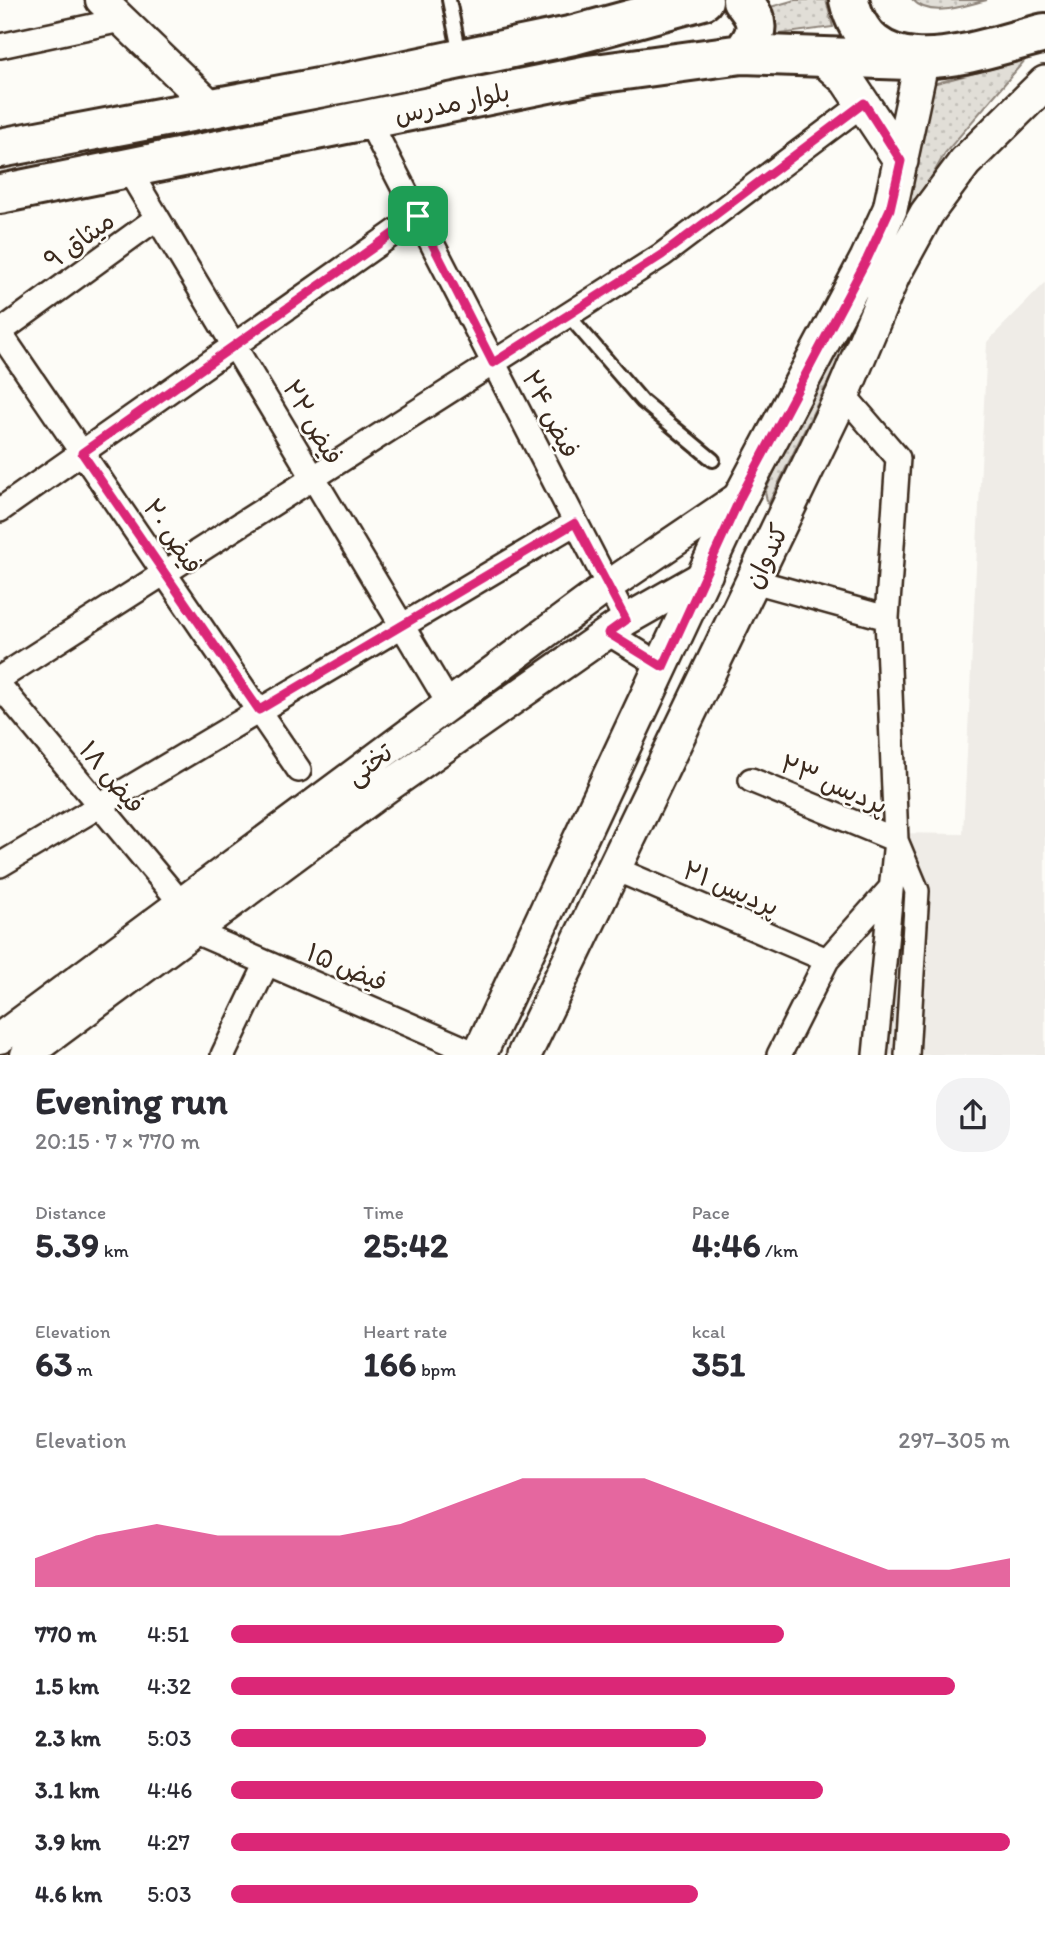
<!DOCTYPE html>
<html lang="en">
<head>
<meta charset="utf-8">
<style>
	body { margin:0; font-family:Itim,"Playpen Sans Arabic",sans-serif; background:#f2f2f3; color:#2b2b33; height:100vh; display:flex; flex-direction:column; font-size:26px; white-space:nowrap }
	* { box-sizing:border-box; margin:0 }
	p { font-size:23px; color:#7c7c81 }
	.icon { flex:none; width:38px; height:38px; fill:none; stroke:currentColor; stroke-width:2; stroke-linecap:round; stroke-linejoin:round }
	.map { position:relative; height:1055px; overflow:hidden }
	.details { display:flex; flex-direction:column; background:#fff; flex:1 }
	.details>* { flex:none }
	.pin { position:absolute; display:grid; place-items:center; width:60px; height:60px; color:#fff; margin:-30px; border-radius:14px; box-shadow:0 4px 10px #0006 }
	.round { display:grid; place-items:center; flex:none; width:74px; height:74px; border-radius:28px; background:#f2f2f3 }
	.overview { display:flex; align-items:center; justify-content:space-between; height:119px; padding:0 35px }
	h1 { font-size:38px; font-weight:800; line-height:52px }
	.metrics { display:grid; grid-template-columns:repeat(3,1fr); gap:10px; height:119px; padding:7px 35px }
	.metrics div { display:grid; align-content:center }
	.metrics b { font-size:35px; font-weight:800 }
	.metrics small { font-size:19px; font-weight:400 }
	.metrics p { font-size:19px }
	.chart { height:196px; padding:14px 35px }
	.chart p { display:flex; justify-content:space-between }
	.chart svg { width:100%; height:126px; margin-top:7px; fill:#db2777; opacity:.7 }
	ul { padding:0 35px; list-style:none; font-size:23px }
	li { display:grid; grid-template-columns:112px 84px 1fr; align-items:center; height:52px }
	li i { height:18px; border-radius:9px; background:#db2777 }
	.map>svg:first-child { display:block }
	.built { fill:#efece7 }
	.grass { fill:url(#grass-dots); stroke:#8e847a; stroke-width:2 }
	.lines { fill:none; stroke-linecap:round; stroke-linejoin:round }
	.service-casing { stroke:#3b2a1e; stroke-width:18 }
	.minor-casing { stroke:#3b2a1e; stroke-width:28 }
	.tertiary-casing { stroke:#3b2a1e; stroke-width:35 }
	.secondary-casing { stroke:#3b2a1e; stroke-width:38 }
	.trunk-casing { stroke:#3b2a1e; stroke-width:44 }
	.service { stroke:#fdfcf7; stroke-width:12 }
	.minor { stroke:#fdfcf7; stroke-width:23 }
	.tertiary { stroke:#fdfcf7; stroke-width:30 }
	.secondary { stroke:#fdfcf7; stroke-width:33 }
	.trunk { stroke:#fdfcf7; stroke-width:38 }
	.route-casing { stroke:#fff; stroke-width:14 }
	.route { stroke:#db2777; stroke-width:9 }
	.labels { text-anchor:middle; stroke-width:5; stroke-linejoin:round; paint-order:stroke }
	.street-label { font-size:26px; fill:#3b2a1e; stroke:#fdfcf7 }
</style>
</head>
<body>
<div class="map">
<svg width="1045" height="1055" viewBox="0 0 1045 1055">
	<defs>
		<pattern id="grass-dots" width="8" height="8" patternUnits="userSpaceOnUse" patternTransform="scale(1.75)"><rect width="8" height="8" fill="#e1ded7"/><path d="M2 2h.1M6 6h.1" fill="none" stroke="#c2bfb8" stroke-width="1.8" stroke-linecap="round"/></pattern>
	</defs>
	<rect width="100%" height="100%" fill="#fdfcf7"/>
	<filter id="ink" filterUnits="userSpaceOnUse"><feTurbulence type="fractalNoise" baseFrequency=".0143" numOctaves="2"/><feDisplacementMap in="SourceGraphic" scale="14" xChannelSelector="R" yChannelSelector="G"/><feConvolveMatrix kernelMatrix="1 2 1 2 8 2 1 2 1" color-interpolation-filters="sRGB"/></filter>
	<g filter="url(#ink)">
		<!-- built -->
		<path class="built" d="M1045,283V1055H875L889,833L963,834L987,342Z"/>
		<!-- grass -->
		<path class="grass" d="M795,0H826L833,27L773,35L767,8Z
			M913,0H987C966,5 930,19 913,0Z
			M1025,60L945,153L903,228L768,505L765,492L907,175L913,89Z"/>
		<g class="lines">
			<defs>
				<path id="service" d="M449,0L460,55
					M568,315L642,401L713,460"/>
				<path id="minor" d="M0,46L121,20
					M369,121L626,620
					M128,169L449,704
					M0,332L157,218
					M0,333L299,770
					M843,394L898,458L887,618L896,840L875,1055
					M0,510L418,216
					M754,581L887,618
					M608,633L663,667
					M0,678L662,255L864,103
					M0,686L181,903
					M751,780L896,840
					M897,843L917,891L907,1055
					M0,865L575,523
					M613,868L827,960
					M193,931L479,1055
					M223,1055L267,963
					M779,1055L827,960L891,888"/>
				<path id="tertiary" d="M101,0L211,106
					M0,1038L608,586L741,496
					M26,1055L386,788L626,620L707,574"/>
				<path id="secondary" d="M821,57L847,80L901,161
					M479,1055L741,496L867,259L890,209L922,59
					M524,1055L843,394L893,275L927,213L965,162L1045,83"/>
				<path id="trunk" d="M742,0C761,22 759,32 742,54
					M849,0C871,96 981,48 1045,33
					M0,148L350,82L574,35L703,0
					M0,194L588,75L742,54L909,60"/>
			</defs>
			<!-- service casing -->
			<use href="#service" class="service-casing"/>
			<!-- minor casing -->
			<use href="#minor" class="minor-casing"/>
			<!-- tertiary casing -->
			<use href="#tertiary" class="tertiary-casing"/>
			<!-- secondary casing -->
			<use href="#secondary" class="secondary-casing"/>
			<!-- trunk casing -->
			<use href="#trunk" class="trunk-casing"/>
			<!-- service -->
			<use href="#service" class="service"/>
			<!-- minor -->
			<use href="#minor" class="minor"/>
			<!-- tertiary -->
			<use href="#tertiary" class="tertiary"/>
			<!-- secondary -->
			<use href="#secondary" class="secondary"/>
			<!-- trunk -->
			<use href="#trunk" class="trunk"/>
		</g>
	</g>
	<g class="lines" filter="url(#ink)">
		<defs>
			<path id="route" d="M864,103L901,161L890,209L867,259L741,496L663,667L608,633L626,620L575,523L259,710L82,453L418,216L493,363L662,255Z"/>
		</defs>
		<!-- route casing -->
		<use href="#route" class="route-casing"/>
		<!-- route -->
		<use href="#route" class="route"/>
	</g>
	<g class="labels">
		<!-- street labels -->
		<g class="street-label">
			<text transform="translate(452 103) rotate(-12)" y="9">بلوار مدرس</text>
			<text transform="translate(79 240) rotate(-36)" y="9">میثاق ۹</text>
			<text transform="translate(551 414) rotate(63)" y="9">فیض ۲۴</text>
			<text transform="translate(313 422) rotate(60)" y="9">فیض ۲۲</text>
			<text transform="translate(173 536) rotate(56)" y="9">فیض ۲۰</text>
			<text transform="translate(766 556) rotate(-64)" y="9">کندوان</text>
			<text transform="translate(369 764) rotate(-37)" y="9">تختی</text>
			<text transform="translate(112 777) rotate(50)" y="9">فیض ۱۸</text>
			<text transform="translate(834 784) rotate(23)" y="9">پردیس ۲۳</text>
			<text transform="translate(731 888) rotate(23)" y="9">پردیس ۲۱</text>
			<text transform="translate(347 967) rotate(23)" y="9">فیض ۱۵</text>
		</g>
	</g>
</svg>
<div class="pin" style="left:418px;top:216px;background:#1e9e55"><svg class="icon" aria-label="arrive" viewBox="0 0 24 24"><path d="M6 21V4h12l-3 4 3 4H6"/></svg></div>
</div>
<section class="details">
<div class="overview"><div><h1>Evening run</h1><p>20:15 · 7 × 770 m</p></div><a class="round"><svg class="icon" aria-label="share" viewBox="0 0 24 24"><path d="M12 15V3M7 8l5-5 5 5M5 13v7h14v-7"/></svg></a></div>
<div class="metrics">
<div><p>Distance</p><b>5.39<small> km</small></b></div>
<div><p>Time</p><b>25:42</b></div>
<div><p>Pace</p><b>4:46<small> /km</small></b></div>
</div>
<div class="metrics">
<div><p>Elevation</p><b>63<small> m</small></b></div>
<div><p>Heart rate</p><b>166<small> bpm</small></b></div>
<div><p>kcal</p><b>351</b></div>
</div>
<div class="chart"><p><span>Elevation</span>297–305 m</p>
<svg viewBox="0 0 160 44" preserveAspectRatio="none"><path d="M0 44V34L10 26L20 22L30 26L40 26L50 26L60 22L70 14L80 6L90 6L100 6L110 14L120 22L130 30L140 38L150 38L160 34V44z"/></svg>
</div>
<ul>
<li><b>770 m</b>4:51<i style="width:71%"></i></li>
<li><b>1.5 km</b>4:32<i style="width:93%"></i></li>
<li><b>2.3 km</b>5:03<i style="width:61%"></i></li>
<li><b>3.1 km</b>4:46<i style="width:76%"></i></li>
<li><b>3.9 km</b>4:27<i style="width:100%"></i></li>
<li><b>4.6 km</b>5:03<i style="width:60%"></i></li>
</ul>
</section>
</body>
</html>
